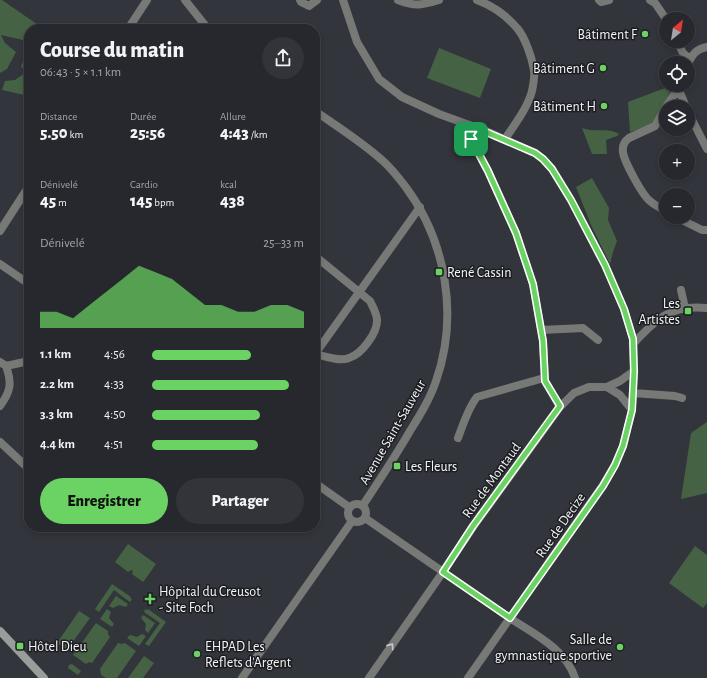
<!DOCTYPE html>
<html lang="fr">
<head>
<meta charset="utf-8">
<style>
	body { margin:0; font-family:"Alegreya Sans",sans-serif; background:#323439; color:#f1f3f6; height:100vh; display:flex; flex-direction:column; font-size:15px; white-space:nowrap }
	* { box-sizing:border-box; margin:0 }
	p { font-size:13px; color:#a4a6aa }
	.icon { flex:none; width:22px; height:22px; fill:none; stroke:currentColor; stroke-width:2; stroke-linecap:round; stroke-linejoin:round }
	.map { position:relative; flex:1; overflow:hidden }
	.drawer { position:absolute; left:24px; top:24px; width:296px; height:508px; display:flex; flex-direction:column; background:#26282d; border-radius:16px; box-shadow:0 2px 6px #0003,0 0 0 1px #424449 }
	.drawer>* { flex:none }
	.needle { width:26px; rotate:30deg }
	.buttons { position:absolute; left:659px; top:12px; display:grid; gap:8px }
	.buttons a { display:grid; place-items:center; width:36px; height:36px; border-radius:50%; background:#26282d; box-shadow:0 2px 6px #0003,0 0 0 1px #424449; font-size:20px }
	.pin { position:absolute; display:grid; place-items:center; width:34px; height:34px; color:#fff; margin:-17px; border-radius:8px; box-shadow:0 2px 6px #0006 }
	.round { display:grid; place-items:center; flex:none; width:42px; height:42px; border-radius:21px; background:#323439 }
	.headline { display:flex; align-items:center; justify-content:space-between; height:68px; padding:0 16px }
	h1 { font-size:22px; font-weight:800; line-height:30px }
	.stats { display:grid; grid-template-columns:repeat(3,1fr); gap:6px; height:68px; padding:4px 16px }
	.stats div { display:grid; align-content:center }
	.stats b { font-size:17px; font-weight:800 }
	.stats small { font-size:11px; font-weight:400 }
	.stats p { font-size:11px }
	.chart { height:112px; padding:8px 16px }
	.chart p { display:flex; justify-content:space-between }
	.chart svg { width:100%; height:72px; margin-top:4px; fill:#6bd363; opacity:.7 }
	.cta { display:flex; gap:8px; margin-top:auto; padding:8px 16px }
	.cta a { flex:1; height:46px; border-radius:24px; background:#6bd363; color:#111; font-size:16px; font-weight:800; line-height:46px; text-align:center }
	.cta a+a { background:#323439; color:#f1f3f6 }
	ul { padding:0 16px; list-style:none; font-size:13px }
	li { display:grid; grid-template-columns:64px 48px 1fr; align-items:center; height:30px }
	li i { height:10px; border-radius:5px; background:#6bd363 }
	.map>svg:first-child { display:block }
	.green { fill:#466244 }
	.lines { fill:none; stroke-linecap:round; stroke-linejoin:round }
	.minor { stroke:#767976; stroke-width:8 }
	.tertiary { stroke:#767976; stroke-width:8 }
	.secondary { stroke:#9a9e9a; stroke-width:8 }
	.oneway { stroke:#c7cacb }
	.route-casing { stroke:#fff; stroke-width:8 }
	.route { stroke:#6bd363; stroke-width:5 }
	.poi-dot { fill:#6bd363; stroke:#1c1d20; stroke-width:1.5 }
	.labels { text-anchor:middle; stroke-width:3; stroke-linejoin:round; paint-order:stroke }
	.poi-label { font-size:14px; fill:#f3f5f9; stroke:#1c1d20; text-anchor:end }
	.street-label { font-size:14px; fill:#f3f5f9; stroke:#1c1d20 }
</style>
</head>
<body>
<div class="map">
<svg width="707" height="678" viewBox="0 0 707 678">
	<rect width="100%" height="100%" fill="#33353c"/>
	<!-- green -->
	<path class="green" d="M0,0H2L44,29H29V39L23,40L1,35L5,43L16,52L7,69L0,73Z
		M439,48L491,69L480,98L427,78Z
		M29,58V96L2,90L5,81L15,80L22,75L28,72L21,67L23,61Z
		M673,85L660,113L650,126L630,132L628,102Z
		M582,128C595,133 607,127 619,134L617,136L606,140L607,154H592Z
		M592,178L609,208L608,220L617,241L613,252L610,264L591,225L576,187Z
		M707,422V493L681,499L691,433Z
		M128,544L156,564L144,581L143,582L132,574L133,571L131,570L128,572L115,562Z
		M695,546L707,555V603L703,608L669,583Z
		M112,584L131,597L130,598L132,599L130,602L114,590L99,612L95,609Z
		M116,596L128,604L126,607L119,605L113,608L109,606Z
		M107,609L111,612L109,618L114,624L112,627L100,619Z
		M145,609L147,610L148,609L166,622L149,646L145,644L160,623L144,612Z
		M79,611L90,618L67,650L57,643Z
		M143,615L155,623L148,633L145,630L146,624L141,618Z
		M96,623L108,631V634L110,637L92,663L89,662L86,664L73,655Z
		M142,634L146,636L139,646L127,638L130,635L137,637Z
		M118,643L121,644L125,643L136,651L117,678H106L101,675L100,669Z
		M144,656L154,663L143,678H128Z
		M72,664L81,671L78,675L68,668L69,665Z"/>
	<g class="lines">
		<!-- minor -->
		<path class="minor" d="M300,0L301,2L309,6L317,0
			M343,0L357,42L379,79L402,97L439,114L486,131L535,153L543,159L552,169L571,200L605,265L624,309L633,339L634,371L632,410L623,446L615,465L603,485L468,678
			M398,0C415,7 423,5 439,0
			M477,0C493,6 506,15 517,28C525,37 532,58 534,70C535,76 533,86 532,91C527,109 515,124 505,139
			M599,0L601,2L609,0
			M650,0L655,3L666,19
			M128,29L147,0
			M677,41L683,53L690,59
			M688,63C693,54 696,49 707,47
			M679,85V90L686,107
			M666,107L655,126L629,138C625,141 622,146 623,152C624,161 642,195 650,201C654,205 661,208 666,211
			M666,107L673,96L679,90
			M688,112L707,149
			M472,126L471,139L488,171L516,233L533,284L543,341L545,381L560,407
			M676,217L702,230H707
			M0,231L29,186
			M315,256L370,301C373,307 376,312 377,319C378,332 362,354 349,358C339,362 325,356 315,354
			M681,290L685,308
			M541,330L583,328L598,340
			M633,344C656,319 671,304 707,308
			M315,354L420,207
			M0,362L6,366L29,361
			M607,387L620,395L632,410
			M633,393L675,396L682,398
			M0,406C11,391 12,383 6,366
			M458,438C463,425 468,408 477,397L544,378
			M0,442L29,469
			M510,618C534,634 566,649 575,678
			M369,678L443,572L473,527L560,407L574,393L589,387H607L620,381L634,371"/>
		<!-- tertiary -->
		<path class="tertiary" d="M185,0L208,29
			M315,111C338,127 362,142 383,161C391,168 398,177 405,186C446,241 459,315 436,381C430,399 420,415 410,431C395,457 379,481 363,505
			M0,264L29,284
			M315,483L349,507
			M348 513a9 9 0 1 1 18 0a9 9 0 1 1-18 0Z
			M365,518L510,618
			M242,678L352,521"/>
		<!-- secondary -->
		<path class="secondary" d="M0,631L44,678"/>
	</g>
	<!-- one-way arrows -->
	<defs><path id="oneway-chevron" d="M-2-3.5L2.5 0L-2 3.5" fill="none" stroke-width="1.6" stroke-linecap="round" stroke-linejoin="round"/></defs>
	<use class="oneway" href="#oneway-chevron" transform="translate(391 646) rotate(-55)"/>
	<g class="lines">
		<defs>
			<path id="route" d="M472,126L535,153L543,159L552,169L571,200L605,265L624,309L633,339L634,371L632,410L623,446L615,465L603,486L510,618L443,572L473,526L560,406L545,381L543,341L533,284L516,233L488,171L471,139Z"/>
		</defs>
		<!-- route casing -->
		<use href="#route" class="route-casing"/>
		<!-- route -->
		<use href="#route" class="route"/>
	</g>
	<!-- markers -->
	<g class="poi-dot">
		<circle cx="645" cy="34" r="4"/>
		<circle cx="603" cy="68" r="4"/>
		<circle cx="604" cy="106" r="4"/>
		<rect x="435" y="268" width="8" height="8" rx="2"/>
		<rect x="684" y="307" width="8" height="8" rx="2"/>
		<rect x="393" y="462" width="8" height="8" rx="2"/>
		<path d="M148 593h4v4h4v4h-4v4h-4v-4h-4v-4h4z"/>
		<rect x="16" y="642" width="8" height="8" rx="2"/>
		<circle cx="620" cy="647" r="4"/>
		<circle cx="197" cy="654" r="4"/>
	</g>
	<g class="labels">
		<!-- poi labels -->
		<g class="poi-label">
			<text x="637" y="39">Bâtiment F</text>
			<text x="595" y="73">Bâtiment G</text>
			<text x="596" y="111">Bâtiment H</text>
			<text x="447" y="277" text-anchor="start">René Cassin</text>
			<text x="680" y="308">Les<tspan x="680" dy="16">Artistes</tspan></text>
			<text x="405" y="471" text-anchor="start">Les Fleurs</text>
			<text x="159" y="596" text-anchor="start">Hôpital du Creusot<tspan x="159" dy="16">- Site Foch</tspan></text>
			<text x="612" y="644">Salle de<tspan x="612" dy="16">gymnastique sportive</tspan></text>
			<text x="28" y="651" text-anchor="start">Hôtel Dieu</text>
			<text x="205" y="651" text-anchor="start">EHPAD Les<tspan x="205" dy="16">Reflets d'Argent</tspan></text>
		</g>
		<!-- street labels -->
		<g class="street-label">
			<text transform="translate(392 432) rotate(-60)" y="5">Avenue Saint-Sauveur</text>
			<text transform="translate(491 480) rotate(-54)" y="5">Rue de Montaud</text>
			<text transform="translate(560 525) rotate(-55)" y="5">Rue de Decize</text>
		</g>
	</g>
</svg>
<div class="buttons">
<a><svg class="needle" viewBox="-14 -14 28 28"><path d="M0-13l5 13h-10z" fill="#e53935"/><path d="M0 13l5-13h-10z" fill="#a4a6aa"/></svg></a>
<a><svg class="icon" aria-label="locate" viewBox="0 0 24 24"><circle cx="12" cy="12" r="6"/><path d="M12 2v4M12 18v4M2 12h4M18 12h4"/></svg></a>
<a><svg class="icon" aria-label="layers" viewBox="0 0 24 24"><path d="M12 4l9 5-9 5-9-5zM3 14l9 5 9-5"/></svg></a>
<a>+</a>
<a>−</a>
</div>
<div class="pin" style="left:471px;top:139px;background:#1e9e55"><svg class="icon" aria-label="arrive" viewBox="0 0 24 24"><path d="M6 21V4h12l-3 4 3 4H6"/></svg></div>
<section class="drawer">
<div class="headline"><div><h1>Course du matin</h1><p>06:43 · 5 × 1.1 km</p></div><a class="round"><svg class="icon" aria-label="share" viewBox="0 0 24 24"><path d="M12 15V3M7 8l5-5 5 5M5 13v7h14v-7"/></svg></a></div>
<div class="stats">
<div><p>Distance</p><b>5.50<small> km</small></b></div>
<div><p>Durée</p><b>25:56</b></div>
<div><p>Allure</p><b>4:43<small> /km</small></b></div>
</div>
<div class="stats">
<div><p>Dénivelé</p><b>45<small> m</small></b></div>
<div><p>Cardio</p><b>145<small> bpm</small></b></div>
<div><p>kcal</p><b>438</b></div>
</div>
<div class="chart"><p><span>Dénivelé</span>25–33 m</p>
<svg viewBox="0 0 160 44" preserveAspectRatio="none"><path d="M0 44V34L10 34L20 38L30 30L40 22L50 14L60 6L70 10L80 14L90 22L100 30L110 30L120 34L130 34L140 30L150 30L160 34V44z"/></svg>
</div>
<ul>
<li><b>1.1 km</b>4:56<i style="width:65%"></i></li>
<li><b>2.2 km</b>4:33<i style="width:90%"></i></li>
<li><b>3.3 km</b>4:50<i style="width:71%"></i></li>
<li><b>4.4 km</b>4:51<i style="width:70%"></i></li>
</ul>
<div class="cta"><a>Enregistrer</a><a>Partager</a></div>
</section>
</div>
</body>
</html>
